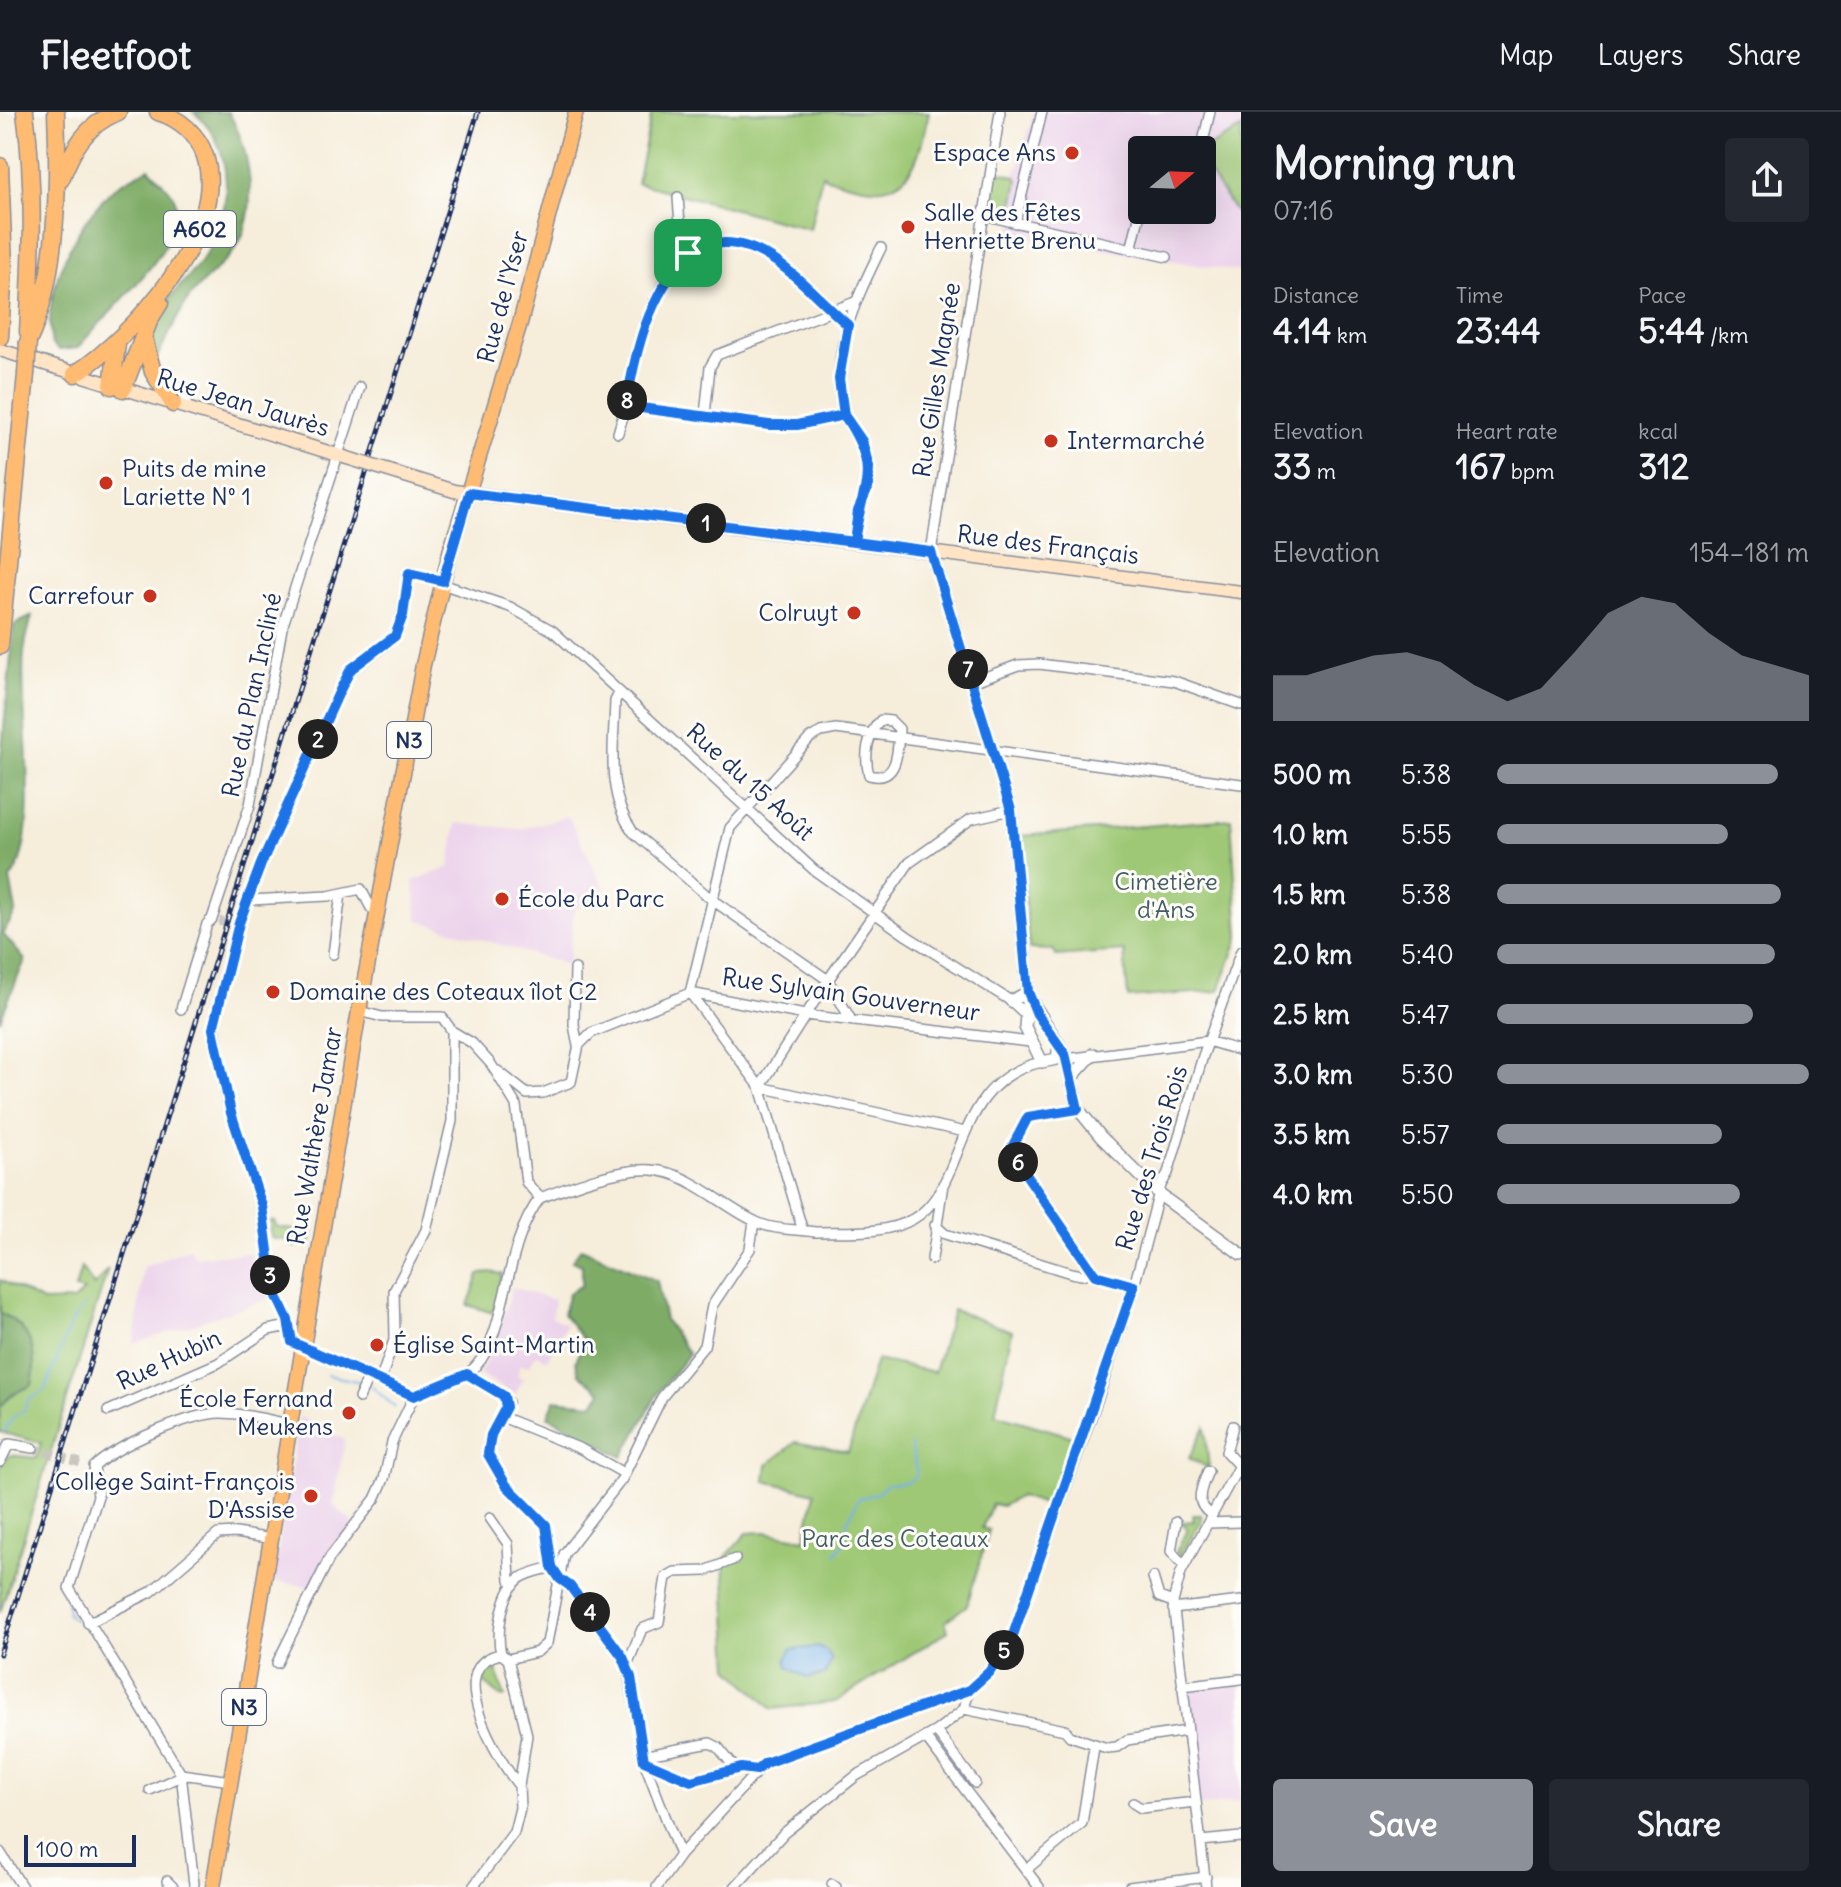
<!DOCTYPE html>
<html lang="en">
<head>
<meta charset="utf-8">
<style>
	body { margin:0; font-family:Delius,sans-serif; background:#242831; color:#f1f3f6; height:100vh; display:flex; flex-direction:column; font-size:30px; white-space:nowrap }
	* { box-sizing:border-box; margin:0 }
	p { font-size:26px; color:#9ea1a6 }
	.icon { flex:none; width:44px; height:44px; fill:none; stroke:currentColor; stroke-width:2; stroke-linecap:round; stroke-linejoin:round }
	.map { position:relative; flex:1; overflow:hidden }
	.side { display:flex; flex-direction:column; background:#171b24; width:600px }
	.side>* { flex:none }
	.needle { width:52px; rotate:71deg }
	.tools { position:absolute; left:1128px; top:24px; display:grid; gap:16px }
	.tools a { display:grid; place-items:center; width:88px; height:88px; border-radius:8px; background:#171b24; box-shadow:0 8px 32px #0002; font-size:40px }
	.scale { position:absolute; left:24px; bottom:20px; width:112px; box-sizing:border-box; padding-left:8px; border:4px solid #1b2f5e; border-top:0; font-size:22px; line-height:28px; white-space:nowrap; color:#1b2f5e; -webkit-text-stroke:6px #fdfcf7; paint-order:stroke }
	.pin { position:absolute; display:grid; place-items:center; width:68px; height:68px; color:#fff; margin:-34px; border-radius:16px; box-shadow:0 4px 12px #0006 }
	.km { position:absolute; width:40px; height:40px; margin:-20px; border-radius:50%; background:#222; color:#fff; font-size:22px; line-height:40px; text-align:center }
	.round { display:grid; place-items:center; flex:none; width:84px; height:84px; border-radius:8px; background:#242831 }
	.summary { display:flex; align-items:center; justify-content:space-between; height:136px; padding:0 32px }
	h1 { font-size:44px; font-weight:700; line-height:60px }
	.figures { display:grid; grid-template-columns:repeat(3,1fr); gap:12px; height:136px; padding:8px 32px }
	.figures div { display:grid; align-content:center }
	.figures b { font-size:34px; font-weight:700 }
	.figures small { font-size:22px; font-weight:400 }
	.figures p { font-size:22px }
	.chart { height:224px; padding:16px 32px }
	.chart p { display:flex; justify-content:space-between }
	.chart svg { width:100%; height:144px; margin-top:8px; fill:#8c9099; opacity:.7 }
	.action { display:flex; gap:16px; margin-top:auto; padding:16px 32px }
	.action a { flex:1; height:92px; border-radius:8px; background:#8c9099; color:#fff; font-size:32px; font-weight:700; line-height:92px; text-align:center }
	.action a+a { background:#242831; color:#f1f3f6 }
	ul { padding:0 32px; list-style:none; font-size:26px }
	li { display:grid; grid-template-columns:128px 96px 1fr; align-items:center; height:60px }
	li i { height:20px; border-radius:10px; background:#8c9099 }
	header { display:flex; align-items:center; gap:48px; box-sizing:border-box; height:112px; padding:0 40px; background:#171b24; border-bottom:2px solid #363941 }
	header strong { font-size:38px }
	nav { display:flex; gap:44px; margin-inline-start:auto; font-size:28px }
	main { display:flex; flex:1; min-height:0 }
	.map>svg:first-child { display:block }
	.built { fill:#ebd1eb }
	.green { fill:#9ec874; stroke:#5c7c69; stroke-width:2 }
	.forest { fill:#7eac66; stroke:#4c6e62; stroke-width:2 }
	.water { fill:#78b2e9; stroke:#4a70a4; stroke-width:2 }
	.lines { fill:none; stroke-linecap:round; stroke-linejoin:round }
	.stream { stroke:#78b2e9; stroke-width:2 }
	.minor-tunnel { stroke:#cac7c1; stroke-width:9; stroke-dasharray:9 4.5; stroke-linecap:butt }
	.minor-casing { stroke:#888e9c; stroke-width:12 }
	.tertiary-casing { stroke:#888e9c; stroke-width:14 }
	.secondary-casing { stroke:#888e9c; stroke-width:15 }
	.primary-casing { stroke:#888e9c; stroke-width:17 }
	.motorway-casing { stroke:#888e9c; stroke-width:19 }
	.minor { stroke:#fff; stroke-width:9 }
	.tertiary { stroke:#fff; stroke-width:11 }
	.secondary { stroke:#ffe4c6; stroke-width:12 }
	.primary { stroke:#ffbb71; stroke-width:14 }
	.motorway { stroke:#ffbb71; stroke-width:16 }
	.rail-casing { stroke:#1b2f5e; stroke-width:5 }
	.rail { stroke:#fdfcf7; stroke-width:2; stroke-dasharray:6; stroke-linecap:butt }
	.secondary-bridge-casing { stroke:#888e9c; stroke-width:15; stroke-linecap:butt }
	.motorway-bridge-casing { stroke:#888e9c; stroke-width:19; stroke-linecap:butt }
	.secondary-bridge { stroke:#ffe4c6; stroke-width:12 }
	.motorway-bridge { stroke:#ffbb71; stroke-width:16 }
	.route-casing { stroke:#fff; stroke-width:16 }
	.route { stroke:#1a73e8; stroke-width:10 }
	.poi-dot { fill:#c8321e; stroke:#fdfcf7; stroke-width:3 }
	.labels { text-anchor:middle; stroke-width:6; stroke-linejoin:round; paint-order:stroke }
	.shield { fill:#fdfcf7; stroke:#5f6c8c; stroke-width:2 }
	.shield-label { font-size:22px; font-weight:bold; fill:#1b2f5e }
	.poi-label { font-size:24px; fill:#1b2f5e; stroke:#fdfcf7; text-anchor:start }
	.street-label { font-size:24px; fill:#1b2f5e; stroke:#fdfcf7 }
	.park-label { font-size:24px; fill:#425d65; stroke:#fdfcf7 }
</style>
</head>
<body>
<header>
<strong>Fleetfoot</strong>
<nav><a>Map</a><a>Layers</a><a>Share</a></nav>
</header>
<main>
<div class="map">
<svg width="1241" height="1775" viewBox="0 0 1241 1775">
	<rect width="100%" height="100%" fill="#fdfcf7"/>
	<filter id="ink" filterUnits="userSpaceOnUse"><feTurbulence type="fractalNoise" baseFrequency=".0125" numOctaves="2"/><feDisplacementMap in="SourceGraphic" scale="16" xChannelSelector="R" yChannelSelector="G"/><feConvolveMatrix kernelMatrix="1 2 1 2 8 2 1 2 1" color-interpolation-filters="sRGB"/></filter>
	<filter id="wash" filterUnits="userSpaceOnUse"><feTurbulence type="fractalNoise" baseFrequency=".006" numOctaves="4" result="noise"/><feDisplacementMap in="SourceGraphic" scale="32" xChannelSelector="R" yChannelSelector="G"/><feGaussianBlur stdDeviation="1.8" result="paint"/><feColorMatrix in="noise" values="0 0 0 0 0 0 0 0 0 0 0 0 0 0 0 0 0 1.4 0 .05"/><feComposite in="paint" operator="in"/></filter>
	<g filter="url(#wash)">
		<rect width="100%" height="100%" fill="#f6edda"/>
		<!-- built -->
		<path class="built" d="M1034,0H1241V17L1209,37L1142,38V98H1202V50L1241,109V160L1011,123L1018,69L1014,68Z
			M568,704L605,777L574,798L568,853L418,808L413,769L450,755L456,711L520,717Z
			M190,1136L194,1145L251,1141L252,1153L264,1152L271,1186L134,1232L143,1155Z
			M512,1175L554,1188L552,1205L566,1212L547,1248L537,1242L529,1254L519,1253L518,1264L523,1267L515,1283L479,1262L498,1225Z
			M300,1305L345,1328L333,1393L353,1411L311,1475L273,1469Z
			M1241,1570V1689L1200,1694L1188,1579Z"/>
		<!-- green -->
		<path class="green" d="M652,0H929C922,32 916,72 882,76C865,78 842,69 826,66L822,62L810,117L637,71Z
			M1241,17V109L1202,50V38Z
			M994,59L1015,64L1018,68L1012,99L988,93Z
			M1231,707L1239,825L1219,879L1128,886L1124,839L1056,844L1054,838L1029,837L1020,724Z
			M271,1109H275L276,1115L312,1121L310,1132L299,1130L297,1135L291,1134V1129L271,1126Z
			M81,1155L94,1174L108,1157L0,1501V1351L10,1343L36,1346L41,1331L0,1320V1295L11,1283L32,1273C38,1242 32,1215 0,1201V1168L43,1190L73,1189L84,1179L75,1177Z
			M490,1160L502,1162L493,1201L468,1193L479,1163Z
			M953,1198L1012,1219L995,1302L1074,1325L1050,1394L1020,1384L1002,1394L992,1392L982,1416L989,1418L967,1493L945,1510L948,1519L835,1590L772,1597L730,1556L724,1447L747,1421L765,1420L805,1427L815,1381L765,1369L767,1353L796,1330L848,1340L876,1248L934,1260Z
			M1205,1315L1209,1357L1189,1346Z
			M1193,1403H1201L1202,1408L1180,1444L1176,1440L1187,1418L1182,1410L1194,1409Z
			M493,1549L505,1585L503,1586L480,1567L486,1552Z"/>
		<!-- forest -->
		<path class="forest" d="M193,0H228C251,36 261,103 233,140C219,157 199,171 187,189C175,208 166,230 155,249C153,233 150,222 157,207C167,184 192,164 206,142C233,100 236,33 193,0Z
			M149,56C157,65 169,75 174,85C193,131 102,203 78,236L59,238L52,233C41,179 74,116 111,79C121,69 137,63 149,56Z
			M32,504C29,516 25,528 24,541C18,595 44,726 10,767L16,799L3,822L25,848L0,908V656L14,513Z
			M581,1136L657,1169L665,1208L689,1242L658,1281L623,1345L548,1304L555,1288L593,1292L602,1280L579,1262L576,1250L583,1227L563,1202L569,1181L582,1173V1153L572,1149Z
			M0,1201C32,1215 38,1242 32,1273L11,1283L0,1295Z"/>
		<!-- water -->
		<path class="water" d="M817,1535L827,1539L832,1547L825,1563L807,1566L788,1555L786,1548L791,1538Z"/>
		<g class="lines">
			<!-- stream -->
			<path class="stream" d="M327,1263L362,1270
				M371,1274L395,1295
				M4,1320L12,1306L24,1299L28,1288L45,1278L71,1211L85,1192
				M835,1442L846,1429V1413L858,1387L879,1380L887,1372C901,1370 909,1375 917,1361L911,1333
				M67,1490L68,1503L78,1509"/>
		</g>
	</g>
	<g filter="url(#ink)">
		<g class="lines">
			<!-- minor-tunnel -->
			<path class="minor-tunnel" d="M219,809L230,812
				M33,1336L84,1352"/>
			<defs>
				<path id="minor" d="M1201,38L1210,0
					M678,85L681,127L688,141
					M983,103L1167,145
					M1015,111L1042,0
					M1131,138L1142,93
					M161,262L183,279L188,297
					M705,303L710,255L717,243L855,190
					M844,303L797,313H769L626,294C637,233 661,103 752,137C788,150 818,189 848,213
					M618,321L626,294
					M854,430C855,420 855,409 858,399C862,384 870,374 869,357C867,334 850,322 844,301C827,244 857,186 881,136
					M931,440L1000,0
					M442,472L510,495L553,519L814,758L907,824L1011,889L1028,905
					M972,570L1018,553L1039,552L1174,569L1241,593
					M619,581L615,589C614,634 605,681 633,720L711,787L828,868L851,908
					M881,608L891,609L899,617C898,639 898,671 869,663C864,645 867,621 881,608Z
					M250,788L328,784L361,777L371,796L378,799
					M333,842L341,782
					M575,857L574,913L578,934
					M690,881L730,716L810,626L821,620L836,617L1241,672
					M690,881L805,903L1030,930
					M690,881L760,975L802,1116
					M181,897L207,812L212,807L250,693L282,516L360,275
					M359,899L382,905H442L452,919L472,931L491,952L516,993L526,1070L540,1086
					M1066,947L1208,929L1241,939
					M498,959L527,982L543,981L571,970L579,933L591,921L690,881
					M760,975L828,868L909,751L971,707L1011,698
					M760,975L965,1020
					M1078,997L1028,1005L1010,1039L1095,1163L1134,1174
					M935,1113L945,1122L1071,1161L1082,1163L1092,1159
					M932,1147L943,1072
					M467,1262L504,1284L508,1290L491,1323L488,1342L506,1373L546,1413L552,1455L599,1511L627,1553L644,1649L680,1743
					M380,1270L395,1225L394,1179L426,1118L452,1009V919
					M414,1284L292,1230L288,1208L273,1176L262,1094L227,989L214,912L239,811L264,746L348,561L387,532L399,517L409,461L443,469
					M359,1286L369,1264
					M108,1299L218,1251L268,1218L289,1214
					M502,1305L581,1337L625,1362
					M1233,1314L1226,1340L1239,1354
					M0,1350L9,1332L33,1336
					M94,1355L98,1384L69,1476L181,1662L194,1772
					M94,1355C116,1334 190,1301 221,1301C243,1301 268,1308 290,1312
					M1208,1359C1201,1377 1193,1391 1212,1403
					M490,1406L508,1432L510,1468L514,1473
					M1176,1410L1171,1439L1184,1454
					M1208,1411L1241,1410
					M1153,1465L1159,1485L1173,1490
					M1173,1497L1241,1489
					M88,1511L151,1480L218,1422L236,1421L272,1427
					M501,1542C496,1521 502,1477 522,1465C531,1460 543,1458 552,1455
					M508,1547L537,1540L547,1531L564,1442L622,1367L662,1285L704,1234L712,1194L750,1137L754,1109
					M277,1551L330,1445L375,1387L384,1367L392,1330L414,1284C433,1275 462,1270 476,1254C508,1219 503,1134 540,1086C569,1075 621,1055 652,1058C691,1060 726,1098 761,1112C779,1119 797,1117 815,1120C846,1119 885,1123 913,1107C968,1076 951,969 1042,950
					M627,1553L642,1517L659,1510L666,1465L675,1460L705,1459L735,1447
					M1182,1574L1241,1567
					M964,1597L1065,1618L1070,1624L1107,1636L1117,1635L1127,1628L1187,1619
					M936,1619L975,1671
					M925,1625L1039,1775
					M642,1644L710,1631L718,1635L736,1657
					M644,1649L691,1669L741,1656L757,1658
					M181,1662L231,1669
					M150,1678L181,1664
					M1133,1691L1141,1696L1196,1690
					M1201,1729L1241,1725
					M0,1740L22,1775
					M1027,1757L1082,1711L1094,1635
					M167,1769L173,1775
					M832,1772L836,1775
					M473,1775L514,1720L520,1696L519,1674L527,1623L508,1547L501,1542C440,1553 499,1649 519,1674
					M657,1775L680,1743L765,1651L969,1578L989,1560L1012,1526L1099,1283L1134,1174L1161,1073L1168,1061L1203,944L1241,839
					M735,1775L784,1721L856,1664L936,1619L964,1597L969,1578
					M1129,1775L1206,1765
					M1206,1775L1173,1490L1181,1460L1241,1350"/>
				<path id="tertiary" d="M931,440L1011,698L1028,880L1025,915L1042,950L1057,947L1059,934
					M1031,888L1065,942L1078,997L1101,1025L1160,1083L1241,1142
					M1011,889L1028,880
					M1072,965L1093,942"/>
				<path id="secondary" d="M0,238L344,345
					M389,359L454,379L1241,480"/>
				<path id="primary" d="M213,1775L359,899L423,553L450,440L520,211L576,0"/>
				<path id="motorway" d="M25,0C35,74 32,146 28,220
					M0,54L4,155L0,225
					M61,67C73,36 86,13 118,0
					M28,230C58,167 59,70 56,0
					M145,230L153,260L173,292
					M75,262C133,224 229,119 205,44C198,22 179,6 158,0
					M112,274L117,232
					M123,277L150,207L160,191
					M0,534L26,262"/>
			</defs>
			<!-- minor casing -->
			<use href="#minor" class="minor-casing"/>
			<!-- tertiary casing -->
			<use href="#tertiary" class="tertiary-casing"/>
			<!-- secondary casing -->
			<use href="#secondary" class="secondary-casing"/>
			<!-- primary casing -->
			<use href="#primary" class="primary-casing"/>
			<!-- motorway casing -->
			<use href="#motorway" class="motorway-casing"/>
			<!-- minor -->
			<use href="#minor" class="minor"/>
			<!-- tertiary -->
			<use href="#tertiary" class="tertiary"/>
			<!-- secondary -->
			<use href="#secondary" class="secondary"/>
			<!-- primary -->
			<use href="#primary" class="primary"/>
			<!-- motorway -->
			<use href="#motorway" class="motorway"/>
			<defs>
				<path id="rail" d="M0,1542L478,0"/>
			</defs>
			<!-- rail casing -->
			<use href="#rail" class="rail-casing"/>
			<!-- rail -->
			<use href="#rail" class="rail"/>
			<defs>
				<path id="secondary-bridge" d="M344,345L389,359"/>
				<path id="motorway-bridge" d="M26,262L28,230"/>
			</defs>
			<!-- secondary-bridge casing -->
			<use href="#secondary-bridge" class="secondary-bridge-casing"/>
			<!-- motorway-bridge casing -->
			<use href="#motorway-bridge" class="motorway-bridge-casing"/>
			<!-- secondary-bridge -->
			<use href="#secondary-bridge" class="secondary-bridge"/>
			<!-- motorway-bridge -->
			<use href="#motorway-bridge" class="motorway-bridge"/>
		</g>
	</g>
	<g class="lines" filter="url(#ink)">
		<defs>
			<path id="route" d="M688,141C699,138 713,131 725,131C773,131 814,185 848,213L839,267L844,303L862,329L869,355L868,376L858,399L854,430L469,381L443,469L409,461L403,503L395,524L351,557L340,578L261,752L239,811L213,917L231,1001L262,1094L273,1176L288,1208L292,1230L414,1284L467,1262L504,1284L506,1295L491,1323L488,1342L506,1373L546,1413L552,1455L560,1467L570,1474L623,1545L631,1565L644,1649L691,1669L741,1656L757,1658L765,1651L969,1578L989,1560L1012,1526L1134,1174L1095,1163L1010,1039L1028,1005L1078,997L1065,942L1037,902L1028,880L1011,698L931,440L854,430C862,370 883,361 844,303L797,313H769L626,294C636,236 648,186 688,141"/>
		</defs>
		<!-- route casing -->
		<use href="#route" class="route-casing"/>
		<!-- route -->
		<use href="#route" class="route"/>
	</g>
	<!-- markers -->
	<g class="poi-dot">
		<circle cx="1072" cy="41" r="8"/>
		<circle cx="908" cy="115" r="8"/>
		<circle cx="1051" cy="329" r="8"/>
		<circle cx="106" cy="371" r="8"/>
		<circle cx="150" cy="484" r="8"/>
		<circle cx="854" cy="501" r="8"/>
		<circle cx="502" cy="787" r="8"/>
		<circle cx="273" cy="880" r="8"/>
		<circle cx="377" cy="1233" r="8"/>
		<circle cx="349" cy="1301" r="8"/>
		<circle cx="311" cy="1384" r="8"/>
	</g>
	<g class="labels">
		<!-- shield labels -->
		<g class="shield">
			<rect x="164" y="99" width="72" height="36" rx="6"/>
			<rect x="387" y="610" width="44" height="36" rx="6"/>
			<rect x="222" y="1577" width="44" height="36" rx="6"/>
		</g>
		<g class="shield-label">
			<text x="200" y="125">A602</text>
			<text x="409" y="636">N3</text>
			<text x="244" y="1603">N3</text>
		</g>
		<!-- poi labels -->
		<g class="poi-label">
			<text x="1056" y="49" text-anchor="end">Espace Ans</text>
			<text x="924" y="109">Salle des Fêtes<tspan x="924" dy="28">Henriette Brenu</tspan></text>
			<text x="1067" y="337">Intermarché</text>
			<text x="122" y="365">Puits de mine<tspan x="122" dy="28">Lariette N° 1</tspan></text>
			<text x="134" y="492" text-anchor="end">Carrefour</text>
			<text x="838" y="509" text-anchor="end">Colruyt</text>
			<text x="518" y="795">École du Parc</text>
			<text x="289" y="888">Domaine des Coteaux îlot C2</text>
			<text x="393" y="1241">Église Saint-Martin</text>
			<text x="333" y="1295" text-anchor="end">École Fernand<tspan x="333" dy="28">Meukens</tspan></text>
			<text x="295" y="1378" text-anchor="end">Collège Saint-François<tspan x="295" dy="28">D'Assise</tspan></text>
		</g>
		<!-- street labels -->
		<g class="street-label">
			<text transform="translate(503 185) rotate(-75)" y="8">Rue de l'Yser</text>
			<text transform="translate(937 268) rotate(-81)" y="8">Rue Gilles Magnée</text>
			<text transform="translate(243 291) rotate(17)" y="8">Rue Jean Jaurès</text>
			<text transform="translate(1048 433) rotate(7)" y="8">Rue des Français</text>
			<text transform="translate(252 583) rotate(-78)" y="8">Rue du Plan Incliné</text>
			<text transform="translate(750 670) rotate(42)" y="8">Rue du 15 Août</text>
			<text transform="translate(851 883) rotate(8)" y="8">Rue Sylvain Gouverneur</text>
			<text transform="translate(315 1024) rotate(-80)" y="8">Rue Walthère Jamar</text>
			<text transform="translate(1152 1046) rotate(-73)" y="8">Rue des Trois Rois</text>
			<text transform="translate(169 1248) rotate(-25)" y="8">Rue Hubin</text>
		</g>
		<!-- park labels -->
		<g class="park-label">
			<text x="1166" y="778">Cimetière<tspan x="1166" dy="28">d'Ans</tspan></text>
			<text x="895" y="1435">Parc des Coteaux</text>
		</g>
	</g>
</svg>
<div class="tools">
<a><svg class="needle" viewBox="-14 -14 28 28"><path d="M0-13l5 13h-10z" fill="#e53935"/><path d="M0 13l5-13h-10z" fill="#9ea1a6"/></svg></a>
</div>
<div class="scale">100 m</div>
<div class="pin" style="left:688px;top:141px;background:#1e9e55"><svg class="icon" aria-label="arrive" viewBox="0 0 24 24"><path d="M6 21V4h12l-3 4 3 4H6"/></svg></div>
<b class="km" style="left:706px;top:411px">1</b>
<b class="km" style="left:318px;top:627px">2</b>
<b class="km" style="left:270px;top:1163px">3</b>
<b class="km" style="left:590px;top:1500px">4</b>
<b class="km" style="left:1004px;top:1538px">5</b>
<b class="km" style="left:1018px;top:1050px">6</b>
<b class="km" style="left:968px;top:557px">7</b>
<b class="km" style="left:627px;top:288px">8</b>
</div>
<section class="side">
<div class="summary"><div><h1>Morning run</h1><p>07:16</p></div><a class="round"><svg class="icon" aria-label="share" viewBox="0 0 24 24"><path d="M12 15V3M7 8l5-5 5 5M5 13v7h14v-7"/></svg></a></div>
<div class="figures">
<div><p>Distance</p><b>4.14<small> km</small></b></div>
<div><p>Time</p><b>23:44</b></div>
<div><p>Pace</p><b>5:44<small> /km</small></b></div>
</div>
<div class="figures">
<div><p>Elevation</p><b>33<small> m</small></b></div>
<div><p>Heart rate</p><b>167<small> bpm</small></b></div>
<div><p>kcal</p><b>312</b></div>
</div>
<div class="chart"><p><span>Elevation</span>154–181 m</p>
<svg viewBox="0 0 160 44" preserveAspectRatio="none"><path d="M0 44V30L10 30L20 27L30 24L40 23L50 26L60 33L70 38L80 34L90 23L100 11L110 6L120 8L130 17L140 24L150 27L160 30V44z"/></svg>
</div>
<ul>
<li><b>500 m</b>5:38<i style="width:90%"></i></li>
<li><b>1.0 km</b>5:55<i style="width:74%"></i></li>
<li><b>1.5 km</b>5:38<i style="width:91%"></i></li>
<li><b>2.0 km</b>5:40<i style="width:89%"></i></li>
<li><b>2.5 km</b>5:47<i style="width:82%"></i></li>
<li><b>3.0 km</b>5:30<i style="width:100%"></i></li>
<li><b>3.5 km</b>5:57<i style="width:72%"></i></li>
<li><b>4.0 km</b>5:50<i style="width:78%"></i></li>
</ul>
<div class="action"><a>Save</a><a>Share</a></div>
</section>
</main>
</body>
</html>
